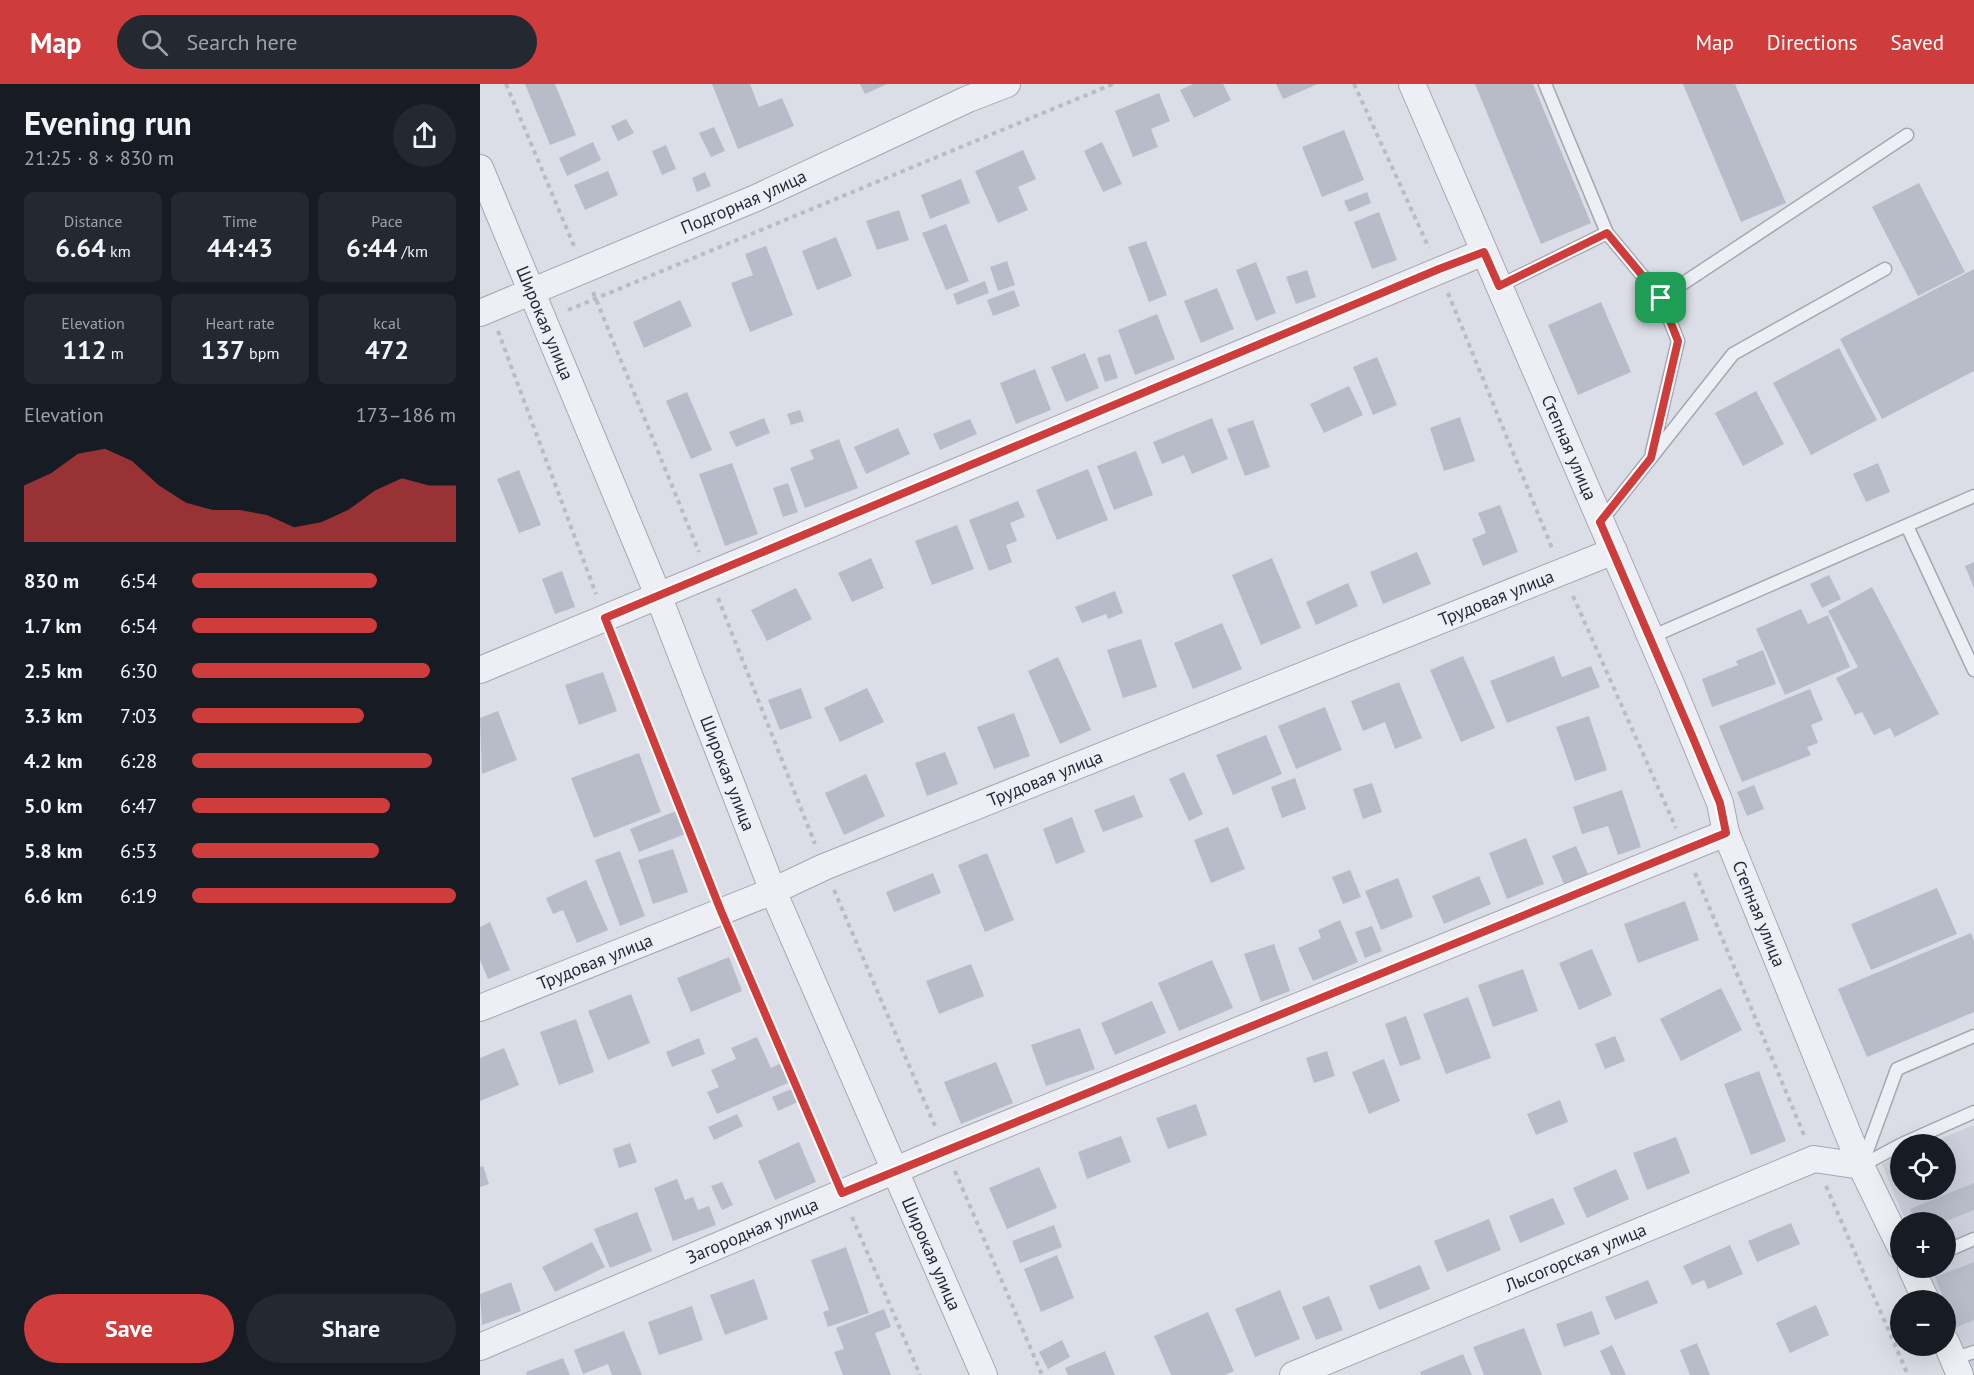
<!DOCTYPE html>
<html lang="en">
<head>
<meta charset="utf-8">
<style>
	body { margin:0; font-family:"PT Sans",sans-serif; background:#242831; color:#f1f3f6; height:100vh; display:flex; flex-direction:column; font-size:22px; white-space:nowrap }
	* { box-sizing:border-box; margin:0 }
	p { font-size:20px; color:#9ea1a6 }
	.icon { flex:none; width:33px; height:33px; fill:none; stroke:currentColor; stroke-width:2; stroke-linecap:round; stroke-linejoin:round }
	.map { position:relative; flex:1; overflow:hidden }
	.panel { display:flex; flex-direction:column; background:#171b24; width:480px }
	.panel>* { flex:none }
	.buttons { position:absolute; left:1410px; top:1050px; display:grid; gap:12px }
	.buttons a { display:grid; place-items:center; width:66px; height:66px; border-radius:50%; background:#171b24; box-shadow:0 6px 24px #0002; font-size:30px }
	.pin { position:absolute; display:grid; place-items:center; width:51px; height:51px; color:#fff; margin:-26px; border-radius:12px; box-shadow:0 3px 9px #0006 }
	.round { display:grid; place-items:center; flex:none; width:63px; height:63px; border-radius:32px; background:#242831 }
	.summary { display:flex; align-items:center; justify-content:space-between; height:102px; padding:0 24px }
	h1 { font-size:33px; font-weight:800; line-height:45px }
	.stats { display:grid; grid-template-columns:repeat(3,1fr); gap:9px; height:102px; padding:6px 24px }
	.stats div { display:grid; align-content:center; border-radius:9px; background:#242831; text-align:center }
	.stats b { font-size:26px; font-weight:800 }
	.stats small { font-size:16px; font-weight:400 }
	.stats p { font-size:16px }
	.chart { height:168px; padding:12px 24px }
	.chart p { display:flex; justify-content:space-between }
	.chart svg { width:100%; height:108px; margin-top:6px; fill:#cf3c3c; opacity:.7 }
	.primary-button { display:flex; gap:12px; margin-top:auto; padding:12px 24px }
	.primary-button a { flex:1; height:69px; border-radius:36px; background:#cf3c3c; color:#fff; font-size:24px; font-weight:800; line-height:69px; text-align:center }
	.primary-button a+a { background:#242831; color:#f1f3f6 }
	ul { padding:0 24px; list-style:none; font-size:20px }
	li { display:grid; grid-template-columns:96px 72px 1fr; align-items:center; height:45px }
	li i { height:15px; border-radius:8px; background:#cf3c3c }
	header { display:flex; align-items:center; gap:36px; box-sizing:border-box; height:84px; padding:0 30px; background:#cf3c3c; color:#fff }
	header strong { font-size:28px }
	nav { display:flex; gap:33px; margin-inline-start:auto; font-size:21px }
	.search { width:420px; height:54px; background:#242831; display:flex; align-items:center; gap:15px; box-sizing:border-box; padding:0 21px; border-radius:33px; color:#9ea1a6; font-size:22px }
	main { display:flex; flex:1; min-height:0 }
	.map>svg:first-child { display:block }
	.built { fill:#cdd0db }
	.building { fill:#b8bcc9 }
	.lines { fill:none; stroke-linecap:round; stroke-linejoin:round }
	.lane-casing { stroke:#a4a8b3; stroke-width:15 }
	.street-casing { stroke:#a4a8b3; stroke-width:28 }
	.path { stroke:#babcc4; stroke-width:4; stroke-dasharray:4.5 4.5; stroke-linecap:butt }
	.lane { stroke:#eeeff4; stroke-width:12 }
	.street { stroke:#eeeff4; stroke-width:26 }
	.route-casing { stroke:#fff; stroke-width:12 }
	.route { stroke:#cf3c3c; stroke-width:8 }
	.labels { text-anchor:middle; stroke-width:5; stroke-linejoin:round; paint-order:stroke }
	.street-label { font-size:18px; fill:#252a3c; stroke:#eaedf4 }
</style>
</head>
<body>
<header>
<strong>Map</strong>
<div class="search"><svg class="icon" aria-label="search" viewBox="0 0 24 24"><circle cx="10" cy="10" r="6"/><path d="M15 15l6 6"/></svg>Search here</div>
<nav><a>Map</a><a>Directions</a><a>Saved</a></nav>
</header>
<main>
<section class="panel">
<div class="summary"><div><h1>Evening run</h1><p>21:25 · 8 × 830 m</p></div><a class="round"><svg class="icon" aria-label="share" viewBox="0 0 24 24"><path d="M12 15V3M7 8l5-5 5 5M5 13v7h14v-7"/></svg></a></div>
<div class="stats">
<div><p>Distance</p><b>6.64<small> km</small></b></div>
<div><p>Time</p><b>44:43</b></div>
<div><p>Pace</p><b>6:44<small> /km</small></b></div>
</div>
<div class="stats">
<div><p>Elevation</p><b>112<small> m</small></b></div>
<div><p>Heart rate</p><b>137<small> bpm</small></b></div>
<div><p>kcal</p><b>472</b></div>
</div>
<div class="chart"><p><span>Elevation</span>173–186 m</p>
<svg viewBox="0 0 160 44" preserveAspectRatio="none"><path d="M0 44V21L10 16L20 8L30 6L40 11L50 21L60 28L70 31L80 31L90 33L100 38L110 36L120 31L130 23L140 18L150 21L160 21V44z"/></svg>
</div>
<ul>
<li><b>830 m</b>6:54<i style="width:70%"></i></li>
<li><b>1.7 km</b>6:54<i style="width:70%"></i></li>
<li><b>2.5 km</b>6:30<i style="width:90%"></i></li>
<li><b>3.3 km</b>7:03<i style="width:65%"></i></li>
<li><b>4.2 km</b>6:28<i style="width:91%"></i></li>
<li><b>5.0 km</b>6:47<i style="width:75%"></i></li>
<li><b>5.8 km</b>6:53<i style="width:71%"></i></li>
<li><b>6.6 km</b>6:19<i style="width:100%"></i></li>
</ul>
<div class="primary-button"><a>Save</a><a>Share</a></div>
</section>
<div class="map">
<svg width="1494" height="1291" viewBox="0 0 1494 1291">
	<rect width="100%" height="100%" fill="#dbdee6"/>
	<!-- built -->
	<path class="built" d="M1494,1041V1291H1491L1466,1231V1216H1459L1445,1184H1466V1138H1426L1402,1080L1420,1072V1106H1466V1060H1448Z"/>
	<!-- building -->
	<path class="building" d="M45,0H75L96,51L70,61Z
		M232,0H270L279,23L302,14L314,42L258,65Z
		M380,0H407L385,10Z
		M713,0H743L751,16L714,34L700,6Z
		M796,0H838L803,15Z
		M995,0H1053L1111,139L1061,160Z
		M1203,0H1255L1306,119L1261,138Z
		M679,9L690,37L671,45L678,63L653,73L635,27Z
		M146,35L154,49L138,57L131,42Z
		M234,43L245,67L231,73L219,49Z
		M864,46L884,96L842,113L822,63Z
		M113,58L121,76L87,92L79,74Z
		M622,58L642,100L623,108L604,67Z
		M186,61L196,85L182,91L172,67Z
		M543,66L556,95L538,103L548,126L518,139L495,87Z
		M128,87L138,111L105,126L94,101Z
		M225,88L231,102L217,108L212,94Z
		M481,95L490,119L450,135L441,111Z
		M1439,99L1485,188L1438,212L1392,123Z
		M887,108L891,119L869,128L864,117Z
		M419,126L429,156L397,166L386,137Z
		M899,128L917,176L892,185L874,138Z
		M466,140L489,197L466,206L442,149Z
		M356,153L372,192L337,206L322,167Z
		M666,157L687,211L669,218L648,163Z
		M286,162L313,231L270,248L251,199L273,191L265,170Z
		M527,177L535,201L518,207L510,183Z
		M776,178L796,229L776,237L756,186Z
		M1494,185V287L1402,335L1360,255Z
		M827,186L836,213L816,220L806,193Z
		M505,197L509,209L477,221L473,210Z
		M737,204L754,245L721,259L704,217Z
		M534,206L540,222L513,232L507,216Z
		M200,216L212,242L164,264L153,238Z
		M1121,218L1151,288L1098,311L1068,241Z
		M677,230L695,275L655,291L638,246Z
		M1359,264L1397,336L1331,371L1293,299Z
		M605,269L619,304L586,318L571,283Z
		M630,270L638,294L625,298L617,274Z
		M897,273L917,321L893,331L873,283Z
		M555,285L571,326L536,340L520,299Z
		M869,302L883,331L844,349L830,320Z
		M1276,307L1304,360L1263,382L1235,329Z
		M207,308L232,366L211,375L186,317Z
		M320,326L324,337L311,341L307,330Z
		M980,333L995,377L964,387L950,344Z
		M284,334L290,349L256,363L249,348Z
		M732,334L748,375L712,390L704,371L682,380L673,358Z
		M490,335L497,350L460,366L453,350Z
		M773,336L790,383L765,392L747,345Z
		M418,344L430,370L386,390L374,363Z
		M359,355L378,404L325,424L310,384L334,375L330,366Z
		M656,367L673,411L634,426L617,382Z
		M252,379L278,450L245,462L219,390Z
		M1398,379L1410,408L1386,418L1373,390Z
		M608,385L628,436L577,456L556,406Z
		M39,386L61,441L39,449L17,395Z
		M308,399L318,428L303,433L293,404Z
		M538,417L545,433L530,439L537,457L526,461L532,478L509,487L489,436Z
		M1020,421L1038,468L1003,482L992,455L1006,449L998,429Z
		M477,441L494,485L452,501L435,457Z
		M937,468L951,500L903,520L890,488Z
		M391,474L404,504L372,518L358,489Z
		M792,474L821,544L781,561L752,491Z
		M1494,478V504L1485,482Z
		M82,487L95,523L75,530L62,495Z
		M1349,491L1361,515L1342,524L1330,500Z
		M868,499L878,522L836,541L826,518Z
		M1392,503L1459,630L1415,653L1410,644L1394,651L1382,628L1375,631L1356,594L1378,583L1348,527Z
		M316,504L332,535L287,557L271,526Z
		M635,507L643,529L628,535L626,530L602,539L595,523Z
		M1321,525L1328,540L1348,531L1370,583L1305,611L1276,545Z
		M742,539L762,585L713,605L694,559Z
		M661,555L677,603L643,614L627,566Z
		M1283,566L1296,600L1232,623L1222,595L1258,581L1256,577Z
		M983,572L1015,644L981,658L950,586Z
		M1074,572L1082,593L1111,582L1120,603L1027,639L1010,597Z
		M578,573L611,646L580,660L548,587Z
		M123,588L137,627L99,641L85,601Z
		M919,598L942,654L915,665L905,638L883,647L871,617Z
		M321,604L332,634L300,646L288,616Z
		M387,604L404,638L360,658L344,624Z
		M1330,605L1343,636L1331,641L1338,659L1327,663L1331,671L1262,698L1239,642Z
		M845,623L862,666L816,685L798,642Z
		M18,627L37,676L2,690L0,634Z
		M534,629L550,672L514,685L497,643Z
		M1109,632L1127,686L1095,697L1076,643Z
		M786,651L802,690L753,711L736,671Z
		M465,668L478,700L447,712L435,679Z
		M159,669L181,728L114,754L91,694Z
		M704,688L723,730L709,737L689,695Z
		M386,690L405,732L364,751L345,709Z
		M815,694L826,725L802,734L791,703Z
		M892,699L902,728L883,735L873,705Z
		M1274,701L1284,725L1267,732L1257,708Z
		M1142,706L1161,763L1138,771L1128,742L1102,750L1093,723Z
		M654,711L663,733L623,748L614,726Z
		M196,727L205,750L159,768L150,745Z
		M592,733L605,768L576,780L563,745Z
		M748,743L765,785L731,799L714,756Z
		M1046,754L1064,800L1027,815L1009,769Z
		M1096,762L1108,790L1084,800L1072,772Z
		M193,765L208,808L173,820L158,776Z
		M140,767L165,832L140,842L115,776Z
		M507,769L534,836L505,848L478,781Z
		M870,786L881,813L863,820L852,793Z
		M453,789L461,809L414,828L406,808Z
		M999,792L1011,820L964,840L952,812Z
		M918,794L933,833L901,846L885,807Z
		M106,796L128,846L97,859L83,826L73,830L66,814Z
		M1457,804L1477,850L1391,886L1371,840Z
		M1205,817L1219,856L1158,879L1144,840Z
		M860,836L878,878L833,897L818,864L841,854L838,846Z
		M10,838L30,886L8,895L0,876V843Z
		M892,842L902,867L885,874L875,848Z
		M1491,849L1494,857V928L1387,973L1358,905Z
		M794,860L810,907L781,918L764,870Z
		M1112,865L1132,911L1099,926L1079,879Z
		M249,873L262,907L211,928L197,894Z
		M732,876L753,924L699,947L678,899Z
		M491,880L504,912L459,930L446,897Z
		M1043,885L1058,927L1013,943L998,901Z
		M1241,904L1262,946L1201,977L1180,935Z
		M151,910L170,959L128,976L108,927Z
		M988,913L1011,974L966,990L943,930Z
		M672,917L686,949L635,971L621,939Z
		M926,932L941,975L920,982L905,940Z
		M96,935L114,988L79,1001L60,948Z
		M600,944L615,985L566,1002L551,961Z
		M1135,952L1145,977L1125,985L1115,960Z
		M277,953L291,984L301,979L310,998L237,1030L227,1008L239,1003L231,986L256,975L251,964Z
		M219,954L225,970L192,983L186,968Z
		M24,964L39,1001L0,1017V974Z
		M847,967L855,992L834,999L826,974Z
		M904,975L920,1017L889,1030L872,988Z
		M516,978L533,1019L481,1040L464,998Z
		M1279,987L1306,1057L1271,1071L1244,1000Z
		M314,1004L320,1017L298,1027L292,1013Z
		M1080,1016L1088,1038L1056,1051L1047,1030Z
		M716,1020L727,1051L688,1065L676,1034Z
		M257,1030L263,1042L234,1056L228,1043Z
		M641,1052L651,1078L607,1095L598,1068Z
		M1196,1053L1210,1089L1167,1106L1153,1069Z
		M319,1058L336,1098L295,1116L278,1077Z
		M150,1059L157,1078L139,1084L133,1065Z
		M3,1082L9,1100L0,1103V1083Z
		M559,1083L577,1124L527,1145L509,1104Z
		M1136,1085L1149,1115L1107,1134L1093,1104Z
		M197,1095L205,1116L213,1113L218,1126L229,1122L236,1141L193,1157L174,1104Z
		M242,1098L253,1121L242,1126L231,1102Z
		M1494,1099V1126L1464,1138H1435L1430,1125Z
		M1073,1114L1085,1140L1040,1159L1029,1132Z
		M157,1128L172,1167L130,1184L114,1145Z
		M1009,1135L1021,1166L967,1188L954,1157Z
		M1311,1139L1320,1160L1277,1178L1268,1157Z
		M574,1141L582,1163L540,1179L532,1157Z
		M112,1158L125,1183L75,1208L62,1183Z
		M1250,1161L1263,1190L1228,1205L1224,1196L1212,1201L1203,1182Z
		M366,1163L389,1229L348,1243L343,1228L349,1226L331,1176Z
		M577,1171L594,1214L561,1228L544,1185Z
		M1494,1178V1236L1475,1244L1455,1193Z
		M940,1181L950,1205L899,1226L889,1202Z
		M274,1195L288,1235L245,1251L230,1211Z
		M1168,1196L1178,1219L1135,1236L1125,1213Z
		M31,1198L41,1227L2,1241L0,1210Z
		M800,1206L820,1255L775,1273L755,1225Z
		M849,1212L863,1246L836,1256L822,1223Z
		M1336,1221L1349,1251L1310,1269L1296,1239Z
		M212,1222L223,1256L179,1271L168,1238Z
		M404,1225L411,1243L395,1249L411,1291H363L354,1268L364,1265L356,1244Z
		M1112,1227L1120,1250L1084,1263L1076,1240Z
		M728,1228L754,1287L745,1291H691L674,1252Z
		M1044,1244L1062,1291H1004L993,1263Z
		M144,1247L162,1291H132L128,1280L103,1290L94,1266Z
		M582,1256L590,1273L568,1285L559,1268Z
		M1217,1259L1230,1291H1210L1200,1266Z
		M1132,1261L1146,1291H1131L1120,1267Z
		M625,1267L635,1291H588L585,1284Z
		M983,1270L992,1291H941L940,1288Z
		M83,1274L90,1291H47L46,1288Z"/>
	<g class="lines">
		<defs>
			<path id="lane" d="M1127,149L1181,214L1198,257L1172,368
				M1019,202L1127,149L1065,0
				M1181,214L1427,51
				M1121,437L1253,270L1405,185
				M1427,442L1494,586
				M1171,553L1494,412
				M1422,1060L1494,1028
				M1383,1078L1417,985L1494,952
				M1381,1082L1420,1061
				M1466,1167L1494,1155
				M1473,1275L1494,1268"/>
			<g id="street">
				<path id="s1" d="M932,0L1191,600L1240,719L1246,749L1381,1082L1420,1162"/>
				<path id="s2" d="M0,84L178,511L293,807L504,1291"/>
				<path id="s3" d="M0,229L276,114L488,15L527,0"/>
				<path d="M0,586L1004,168"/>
				<path id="s4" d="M0,924L293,807L344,783L1134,467"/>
				<path d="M1431,1184L1446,1216"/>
				<path d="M1466,1258L1480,1291"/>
				<path id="s5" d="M0,1263L465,1065L1246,749"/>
				<path id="s6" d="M813,1291L1334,1075L1381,1082"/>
			</g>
		</defs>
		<!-- lane casing -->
		<use href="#lane" class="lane-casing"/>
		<!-- street casing -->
		<use href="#street" class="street-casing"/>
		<!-- path -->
		<path class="path" d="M26,0L94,162
			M874,0L949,164
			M113,208L219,468
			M968,209L1072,464
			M88,226L633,0
			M18,247L116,510
			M1093,512L1196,744
			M238,514L335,760
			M134,556L231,803
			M1215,789L1324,1051
			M354,806L455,1042
			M251,852L351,1085
			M475,1087L562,1291
			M1346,1102L1428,1291
			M372,1133L440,1291"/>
		<!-- lane -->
		<use href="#lane" class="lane"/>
		<!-- street -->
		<use href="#street" class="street"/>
	</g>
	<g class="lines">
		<defs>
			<path id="route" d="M1127,149L1181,214L1198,257L1171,374L1120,438L1213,654L1240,719L1246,749L362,1109L241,827L125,534L959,185L1004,168L1019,202Z"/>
		</defs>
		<!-- route casing -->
		<use href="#route" class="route-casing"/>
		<!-- route -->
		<use href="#route" class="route"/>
	</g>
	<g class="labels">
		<!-- street labels -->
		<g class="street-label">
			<text dy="6" stroke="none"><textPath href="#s3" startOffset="286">Подгорная улица</textPath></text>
			<text dy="6" stroke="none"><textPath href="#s2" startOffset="168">Широкая улица</textPath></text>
			<text dy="6" stroke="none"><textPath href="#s1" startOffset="396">Степная улица</textPath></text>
			<text dy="6" stroke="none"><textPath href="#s4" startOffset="1096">Трудовая улица</textPath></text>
			<text dy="6" stroke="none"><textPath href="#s2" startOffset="654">Широкая улица</textPath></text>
			<text dy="6" stroke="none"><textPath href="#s4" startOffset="610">Трудовая улица</textPath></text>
			<text dy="6" stroke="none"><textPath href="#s1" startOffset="900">Степная улица</textPath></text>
			<text dy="6" stroke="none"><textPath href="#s4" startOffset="124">Трудовая улица</textPath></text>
			<text dy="6" stroke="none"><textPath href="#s5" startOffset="296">Загородная улица</textPath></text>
			<text dy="6" stroke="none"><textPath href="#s2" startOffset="1176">Широкая улица</textPath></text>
			<text dy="6" stroke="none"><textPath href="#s6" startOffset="306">Лысогорская улица</textPath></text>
		</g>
	</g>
</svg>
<div class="buttons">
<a><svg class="icon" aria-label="locate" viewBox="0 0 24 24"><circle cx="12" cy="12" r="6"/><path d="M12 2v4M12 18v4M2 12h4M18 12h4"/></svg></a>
<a>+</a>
<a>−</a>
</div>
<div class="pin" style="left:1181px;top:214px;background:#1e9e55"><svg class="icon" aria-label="arrive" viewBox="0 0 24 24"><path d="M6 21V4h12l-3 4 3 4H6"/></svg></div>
</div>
</main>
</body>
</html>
